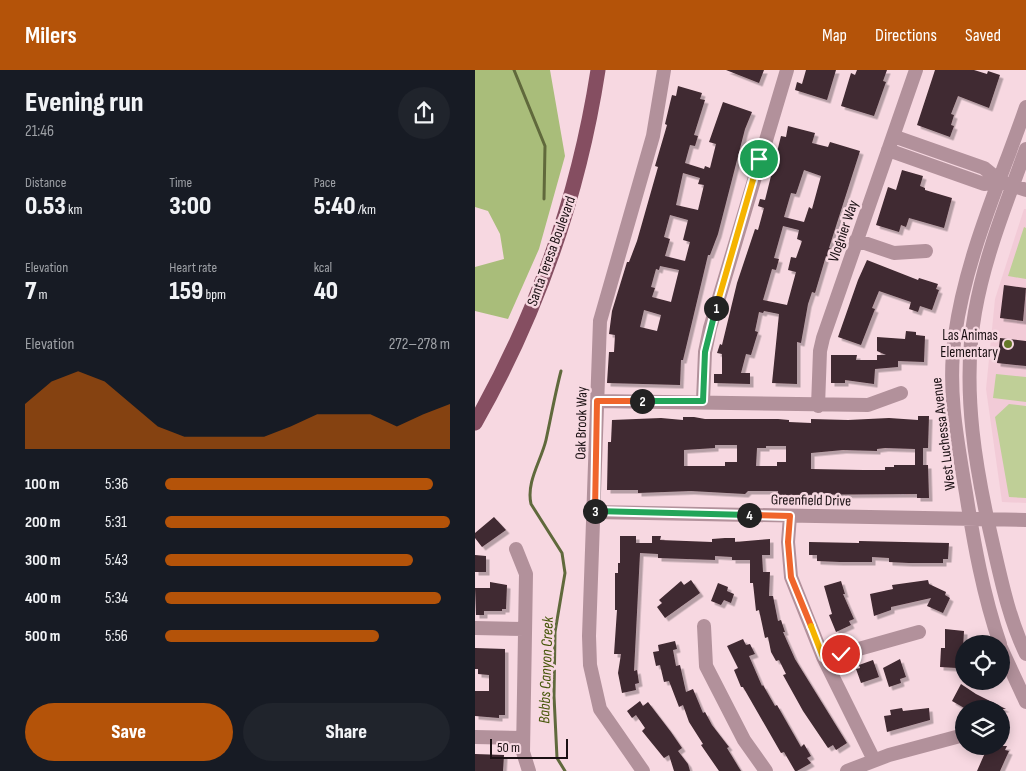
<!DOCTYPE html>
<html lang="en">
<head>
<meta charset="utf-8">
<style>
	body { margin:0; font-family:"Sofia Sans Condensed",sans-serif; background:#20242c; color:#f1f3f6; height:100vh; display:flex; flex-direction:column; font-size:19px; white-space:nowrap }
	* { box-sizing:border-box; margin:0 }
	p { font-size:16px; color:#9ea1a6 }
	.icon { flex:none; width:28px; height:28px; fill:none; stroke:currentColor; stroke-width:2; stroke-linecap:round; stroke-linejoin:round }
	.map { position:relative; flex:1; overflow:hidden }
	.panel { display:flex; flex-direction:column; background:#171b24; width:475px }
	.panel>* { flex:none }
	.buttons { position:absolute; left:480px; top:565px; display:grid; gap:10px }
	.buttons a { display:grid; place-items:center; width:55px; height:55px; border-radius:50%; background:#171b24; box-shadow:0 2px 12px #0003; font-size:25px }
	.scale { position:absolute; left:15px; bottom:12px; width:78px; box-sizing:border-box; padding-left:5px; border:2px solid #1a1013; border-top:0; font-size:14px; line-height:18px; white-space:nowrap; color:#1a1013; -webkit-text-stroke:4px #f7d8e1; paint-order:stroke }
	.pin { position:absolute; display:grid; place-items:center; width:42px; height:42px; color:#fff; margin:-21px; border:2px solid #fff; border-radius:50%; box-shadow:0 1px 5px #0007 }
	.km { position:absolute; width:25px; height:25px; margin:-12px; border-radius:50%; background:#222; color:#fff; font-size:14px; line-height:25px; text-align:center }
	.round { display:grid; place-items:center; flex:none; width:52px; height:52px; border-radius:26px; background:#20242c }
	.overview { display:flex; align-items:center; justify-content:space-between; height:85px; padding:0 25px }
	h1 { font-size:28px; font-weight:800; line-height:38px }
	.metrics { display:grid; grid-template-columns:repeat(3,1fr); gap:8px; height:85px; padding:5px 25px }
	.metrics div { display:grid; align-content:center }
	.metrics b { font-size:25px; font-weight:800 }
	.metrics small { font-size:14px; font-weight:400 }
	.metrics p { font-size:14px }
	.chart { height:140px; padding:10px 25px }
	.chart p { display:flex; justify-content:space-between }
	.chart svg { width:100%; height:90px; margin-top:5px; fill:#b45309; opacity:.7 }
	.primary-button { display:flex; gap:10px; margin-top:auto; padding:10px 25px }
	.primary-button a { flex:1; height:58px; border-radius:30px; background:#b45309; color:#fff; font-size:20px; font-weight:800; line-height:58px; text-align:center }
	.primary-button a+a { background:#20242c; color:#f1f3f6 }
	ul { padding:0 25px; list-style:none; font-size:16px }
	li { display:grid; grid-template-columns:80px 60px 1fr; align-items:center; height:38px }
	li i { height:12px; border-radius:6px; background:#b45309 }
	header { display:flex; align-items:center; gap:30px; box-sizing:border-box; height:70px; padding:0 25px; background:#b45309; color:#fff }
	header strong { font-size:24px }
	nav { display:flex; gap:28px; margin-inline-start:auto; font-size:18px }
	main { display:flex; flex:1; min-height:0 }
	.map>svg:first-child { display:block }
	.built { fill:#f2cbd7 }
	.green { fill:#bfcf97 }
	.forest { fill:#a9bd7a }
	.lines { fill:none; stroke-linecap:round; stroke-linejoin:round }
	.stream { stroke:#60693c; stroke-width:3 }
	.building { fill:#402930; fill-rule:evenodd; filter:url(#shadow) }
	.minor { stroke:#b2919b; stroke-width:14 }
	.major { stroke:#854e61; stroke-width:15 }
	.split-1-casing { stroke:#fff; stroke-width:10 }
	.split-2-casing { stroke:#fff; stroke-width:10 }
	.split-3-casing { stroke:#fff; stroke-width:10 }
	.split-4-casing { stroke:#fff; stroke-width:10 }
	.split-5-casing { stroke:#fff; stroke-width:10 }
	.split-6-casing { stroke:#fff; stroke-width:10 }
	.split-1 { stroke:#f5b400; stroke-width:6 }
	.split-2 { stroke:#22a559; stroke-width:6 }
	.split-3 { stroke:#f0652b; stroke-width:6 }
	.split-4 { stroke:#22a559; stroke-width:6 }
	.split-5 { stroke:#f0652b; stroke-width:6 }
	.split-6 { stroke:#f5b400; stroke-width:6 }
	.poi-dot { fill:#657828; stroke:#f7d8e1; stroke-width:2 }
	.labels { text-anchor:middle; stroke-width:5; stroke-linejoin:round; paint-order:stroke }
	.street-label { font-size:15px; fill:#1a1013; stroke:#f7d8e1 }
	.poi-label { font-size:15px; fill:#1a1013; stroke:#f7d8e1; text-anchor:end }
	.water-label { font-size:16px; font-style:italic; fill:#465609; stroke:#f7d8e1 }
</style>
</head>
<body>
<header>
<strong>Milers</strong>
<nav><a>Map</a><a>Directions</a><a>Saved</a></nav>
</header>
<main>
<section class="panel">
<div class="overview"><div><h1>Evening run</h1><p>21:46</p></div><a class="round"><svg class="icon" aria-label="share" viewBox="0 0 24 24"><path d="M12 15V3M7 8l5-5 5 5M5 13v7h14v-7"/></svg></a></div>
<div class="metrics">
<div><p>Distance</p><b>0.53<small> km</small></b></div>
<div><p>Time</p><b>3:00</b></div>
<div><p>Pace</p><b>5:40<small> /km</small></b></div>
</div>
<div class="metrics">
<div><p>Elevation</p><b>7<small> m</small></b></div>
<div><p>Heart rate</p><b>159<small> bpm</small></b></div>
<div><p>kcal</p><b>40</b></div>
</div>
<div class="chart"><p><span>Elevation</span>272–278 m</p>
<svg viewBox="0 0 160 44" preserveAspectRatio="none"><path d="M0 44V22L10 11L20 6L30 11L40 22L50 33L60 38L70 38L80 38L90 38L100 33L110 27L120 27L130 27L140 33L150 27L160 22V44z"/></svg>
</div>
<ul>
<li><b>100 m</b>5:36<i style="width:94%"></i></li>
<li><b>200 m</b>5:31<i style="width:100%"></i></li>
<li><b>300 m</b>5:43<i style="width:87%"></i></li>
<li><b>400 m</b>5:34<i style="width:97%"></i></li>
<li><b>500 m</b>5:56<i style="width:75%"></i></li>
</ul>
<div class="primary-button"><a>Save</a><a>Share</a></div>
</section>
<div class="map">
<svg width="551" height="701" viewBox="0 0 551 701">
	<defs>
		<filter id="shadow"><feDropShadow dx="3.5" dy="3.5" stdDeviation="0" flood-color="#0004"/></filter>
	</defs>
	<rect width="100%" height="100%" fill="#f7d8e1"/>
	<!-- built -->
	<path class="built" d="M549,139H551V433L527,432L511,319L520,229Z"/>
	<!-- green -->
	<path class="green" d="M549,157L551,158V209L533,206Z
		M521,304L551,307V332L518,328Z
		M534,334L551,336V428L534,427L520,347Z"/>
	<!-- forest -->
	<path class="forest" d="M0,0H75L90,86L64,179L33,249L0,241V197L29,189L25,164L13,141L0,137Z"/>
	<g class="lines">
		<!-- stream -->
		<path class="stream" d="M39,0L70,76L69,129
			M86,301C80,324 76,347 71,370C66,391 51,412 56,434L87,483L90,503L80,562L79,626L82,688L90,701"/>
	</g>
	<!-- building -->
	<path class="building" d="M251,0H289L284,13Z
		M331,0H361L352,30L320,20L322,12L327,14Z
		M382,0H412L408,11L411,12L399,46L366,36L376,3L380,5Z
		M460,0H499L512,4L513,1L525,5L514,38L483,26L476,44L479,45L476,55L479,56L475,67L442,55Z
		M203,16L227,23L225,29L230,30L219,65L223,66L220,76L215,75L210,93L229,99L230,96L235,98L241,74L234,72L248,32L277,42L270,59L243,164L235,185H233L208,290H206L205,315L132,313L134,282H139L140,265L134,264L137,241L152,192H154L162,171L183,97L180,96L192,55L190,54L195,33L197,25L201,26ZM208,103L225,108L223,114L229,115L223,140L201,135ZM195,145L213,150L208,170L215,172L210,191L190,186L195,169L189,167ZM185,196L204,200L196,232L177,227L180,218L176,217L181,199L184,200ZM169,240L186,245L182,261L165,257Z
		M313,56L340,63L337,73L353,77L355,72L385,81L354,178L356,179L353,187L351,186L340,223L337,222L333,234L326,273L322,272V314L297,313L304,244L289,241L288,243L284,242L280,261L283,262L276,285L271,284L266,303H275V314L239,313V304H247V284L242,283L245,274L247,275L262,213L280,159L283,160L289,138L283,136L285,129L290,130L306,66L311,67ZM329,100L346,106L337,139L334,137L329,152L309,147L316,123L321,124ZM308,156L324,160L322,169L327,171L321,188L316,187L313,200L321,202L312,235L288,230L297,199L301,200L304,189L299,188Z
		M427,100L448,106L445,116L450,118V120L477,128L469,158L434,148L431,157L426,155L424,162L401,155L413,117L421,120Z
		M392,190L443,210L444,208L463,214L461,219L464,220L457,240L445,236L443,242L434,239L436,232L404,221L397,238L400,239L386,275L363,267L383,210Z
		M529,215L551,218L548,251L525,248Z
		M431,261L441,262V265L450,266L449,292L423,291V297L400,299L399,314L370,310V313H356V285H382L381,290H402V285H411L402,281V267L430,269Z
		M525,268L551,271V296L522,293Z
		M443,346H454L453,378H448V395H453L454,428H442V424L303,425V421H273L270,424L216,421L163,423V420H132L133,372H136L137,350L186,348L208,350V347H219L230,349H303L314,350V352L336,353V349L373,350L414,348L443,350ZM240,375H262V392H250V396H209V380L240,378ZM291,376H311V392H302V396H281L282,378H291ZM410,378L440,379V395H419V397H410V400H388L336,399V383L368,380L402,381V379Z
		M19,447L31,460L7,477L0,468V463Z
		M145,466H161V473H177V466H186L185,470L237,472V469L250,468H260V472L295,469V485H287L288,502H295L294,526H298L303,551L306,550L310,562H308L320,589L372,673L361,680L358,675L353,678L328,641L308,605L311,604L304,590L301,591L296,582L293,567L290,568L284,540L281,541L278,513H275V490H257V487L240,486V490L183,488V484L165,483L159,601L162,600L164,613L160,614L161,620L147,623L143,603L146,584H139L142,540H140V503H143V493H145Z
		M384,471L474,473L473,489H468V493H434L414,492V488L397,487V492H365L342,491V485H334V472L384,473Z
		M0,485L11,486V502H0Z
		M216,510L225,523L190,548L182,537L187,533L184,530L206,511L209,515Z
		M453,510L454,514L471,522L470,525L475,528L468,543L452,536L456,528L416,537V540L399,546L395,524L418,519L417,515Z
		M366,511L370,524H368L379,549L374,551L376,555L361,562L354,545L357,544L349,516Z
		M15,512L32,515L31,539H27V541H9V545H1L0,518H15Z
		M243,513L253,517L252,521L259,524L256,533L249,530L246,535L236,531Z
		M470,559L489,561L487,595L482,594V598L465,597L466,578H470Z
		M268,569L271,575L275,574L280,584L274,586L287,616L288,615L300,636L302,635L326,677L329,674L336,686L332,688L336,693L322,701H320L309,682L306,683L268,617H266L259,600L263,598L252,576Z
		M200,571L202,579L198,580L201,596L205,595L211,622L218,619L228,643L230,642L237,655L254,677L252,678L266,701H244L226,675L228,674L214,652L208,635L204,637L194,611L189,612L185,595L181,596L178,582L184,581L183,575Z
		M0,578L30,579V645H24V648L0,646V621H14V605L3,604V599H0Z
		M425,589L431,607L425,609L426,613L414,617L408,598Z
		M398,590L404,607L386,613L381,599L385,598L384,595Z
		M486,614L501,624L531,639H491L477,631Z
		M165,631L168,636L173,632L196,662L207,678L203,681L213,694L215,701H199L194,685L189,688L167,661L170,658L161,645L157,648L152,641Z
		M427,638L428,641L454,638L455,650L412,662L409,646L416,645L415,640Z
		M513,676H532L530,680L534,681L525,701H502Z
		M0,684L29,685L28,701H0Z"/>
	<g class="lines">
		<!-- minor -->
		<path class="minor" d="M418,66L509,98L525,111L551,120
			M551,79C532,132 510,185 500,242C486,320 501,402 519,479C527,514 535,551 551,584
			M413,80L509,114L525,111
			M381,170L419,183L451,181
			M122,331L393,335L426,323
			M228,331L230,282L235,258L312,0
			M343,336L345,281L348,268L441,0
			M120,442L551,450
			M315,446L313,472L316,507L348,587L399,690
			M41,479L51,504L48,682L54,701
			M229,556L231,596L269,670L291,701
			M0,558L49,559
			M525,574C508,524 499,474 491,423C482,370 472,318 480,265C491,186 525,112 551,37
			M526,578L551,632
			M348,587L366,584L444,562
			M0,667L48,668
			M168,701L125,639L115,595L114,566L125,251L178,66L189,0
			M372,701L414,685L485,666"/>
		<!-- major -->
		<path class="major" d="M0,353C62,244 104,123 123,0"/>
	</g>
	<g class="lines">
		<defs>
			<path id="split-1" d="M241,238L284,89"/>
			<path id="split-2" d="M167,331H228L230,282L241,238"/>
			<path id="split-3" d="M120,441L122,331H167"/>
			<path id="split-4" d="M120,441L274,445"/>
			<path id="split-5" d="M274,445L315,446L313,472L316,507L336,556"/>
			<path id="split-6" d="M336,556L348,587L366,584"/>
		</defs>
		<!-- split-1 casing -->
		<use href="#split-1" class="split-1-casing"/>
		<!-- split-2 casing -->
		<use href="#split-2" class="split-2-casing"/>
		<!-- split-3 casing -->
		<use href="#split-3" class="split-3-casing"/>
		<!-- split-4 casing -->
		<use href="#split-4" class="split-4-casing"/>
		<!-- split-5 casing -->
		<use href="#split-5" class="split-5-casing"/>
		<!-- split-6 casing -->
		<use href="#split-6" class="split-6-casing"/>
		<!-- split-1 -->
		<use href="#split-1" class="split-1"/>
		<!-- split-2 -->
		<use href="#split-2" class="split-2"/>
		<!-- split-3 -->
		<use href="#split-3" class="split-3"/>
		<!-- split-4 -->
		<use href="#split-4" class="split-4"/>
		<!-- split-5 -->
		<use href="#split-5" class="split-5"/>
		<!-- split-6 -->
		<use href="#split-6" class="split-6"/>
	</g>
	<!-- markers -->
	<circle class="poi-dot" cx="533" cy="274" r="5"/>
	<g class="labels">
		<!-- street labels -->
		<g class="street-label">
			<text transform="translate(368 161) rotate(-71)" y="5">Vlognier Way</text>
			<text transform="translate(76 181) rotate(-70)" y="5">Santa Teresa Boulevard</text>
			<text transform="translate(106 353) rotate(-89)" y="5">Oak Brook Way</text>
			<text transform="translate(468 364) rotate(-97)" y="5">West Luchessa Avenue</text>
			<text transform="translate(336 430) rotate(1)" y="5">Greenfield Drive</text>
		</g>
		<!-- poi labels -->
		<g class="poi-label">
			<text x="523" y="270">Las Animas<tspan x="523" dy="17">Elementary</tspan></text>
		</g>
		<!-- water labels -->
		<g class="water-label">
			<text transform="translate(70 600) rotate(-88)" y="6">Babbs Canyon Creek</text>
		</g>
	</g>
</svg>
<div class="buttons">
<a><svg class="icon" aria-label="locate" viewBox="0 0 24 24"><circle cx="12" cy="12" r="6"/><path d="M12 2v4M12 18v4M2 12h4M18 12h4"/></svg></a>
<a><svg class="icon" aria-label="layers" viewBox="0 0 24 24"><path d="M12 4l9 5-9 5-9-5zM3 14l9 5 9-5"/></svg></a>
</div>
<div class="scale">50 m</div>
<div class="pin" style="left:284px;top:89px;background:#1e9e55"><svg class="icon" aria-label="arrive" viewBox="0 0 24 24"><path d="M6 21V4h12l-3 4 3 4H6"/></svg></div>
<div class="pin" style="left:366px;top:584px;background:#d93025"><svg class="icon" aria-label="check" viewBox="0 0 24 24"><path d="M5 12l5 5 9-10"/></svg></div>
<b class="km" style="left:241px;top:238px">1</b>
<b class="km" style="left:167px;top:331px">2</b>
<b class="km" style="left:120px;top:441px">3</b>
<b class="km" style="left:274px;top:445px">4</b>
</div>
</main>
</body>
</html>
